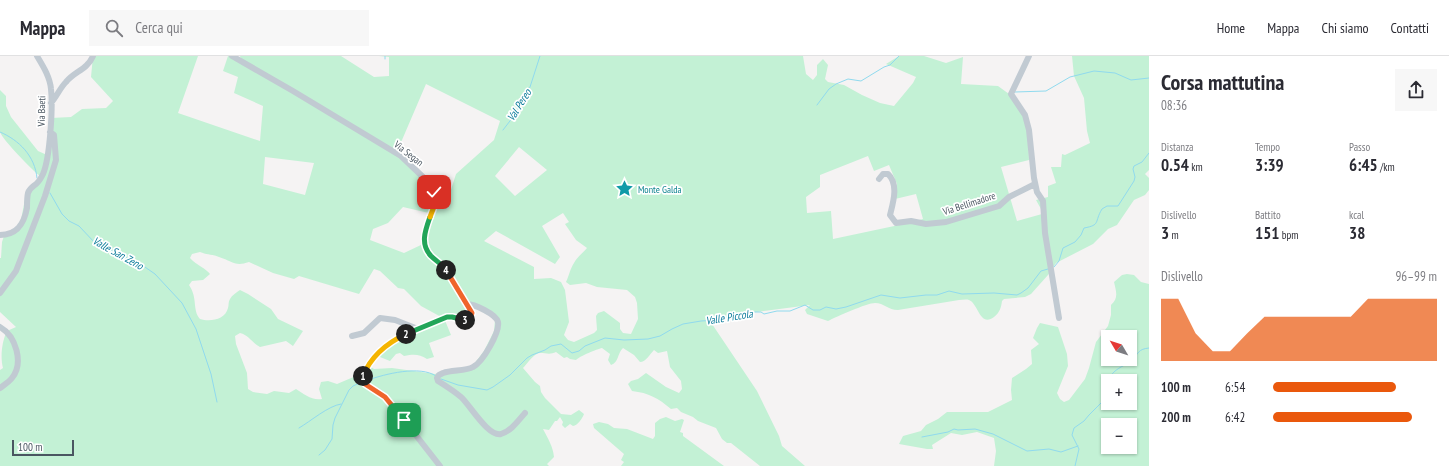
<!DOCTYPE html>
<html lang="it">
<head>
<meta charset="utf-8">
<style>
	body { margin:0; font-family:"PT Sans Narrow",sans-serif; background:#f7f7f7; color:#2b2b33; height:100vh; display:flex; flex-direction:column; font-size:15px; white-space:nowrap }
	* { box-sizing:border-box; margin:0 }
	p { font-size:13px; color:#7c7c81 }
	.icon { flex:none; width:22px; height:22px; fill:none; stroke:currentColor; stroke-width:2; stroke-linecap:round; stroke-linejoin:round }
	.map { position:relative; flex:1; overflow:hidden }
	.side { display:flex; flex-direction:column; background:#fff; width:300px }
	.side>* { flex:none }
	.needle { width:26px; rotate:309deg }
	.controls { position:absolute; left:1101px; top:274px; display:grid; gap:8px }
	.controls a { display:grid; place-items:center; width:36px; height:36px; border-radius:0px; background:#fff; box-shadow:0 1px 3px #0004; font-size:20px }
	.scale { position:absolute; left:12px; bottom:10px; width:62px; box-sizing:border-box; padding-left:4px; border:2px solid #4a5661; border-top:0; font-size:11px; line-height:14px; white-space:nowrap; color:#4a5661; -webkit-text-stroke:3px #fff; paint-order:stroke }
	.pin { position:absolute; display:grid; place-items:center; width:34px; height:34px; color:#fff; margin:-17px; border-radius:8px; box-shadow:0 2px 6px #0006 }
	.km { position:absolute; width:20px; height:20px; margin:-10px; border-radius:50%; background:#222; color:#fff; font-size:11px; line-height:20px; text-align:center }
	.round { display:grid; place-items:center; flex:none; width:42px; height:42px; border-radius:0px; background:#f7f7f7 }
	.headline { display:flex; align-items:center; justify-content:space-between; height:68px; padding:0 12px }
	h1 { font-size:22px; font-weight:700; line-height:30px }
	.figures { display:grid; grid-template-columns:repeat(3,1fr); gap:6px; height:68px; padding:4px 12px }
	.figures div { display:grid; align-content:center }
	.figures b { font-size:17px; font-weight:700 }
	.figures small { font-size:11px; font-weight:400 }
	.figures p { font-size:11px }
	.chart { height:112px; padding:8px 12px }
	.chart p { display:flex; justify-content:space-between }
	.chart svg { width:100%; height:72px; margin-top:4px; fill:#ea580c; opacity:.7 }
	ul { padding:0 12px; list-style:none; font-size:13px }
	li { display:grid; grid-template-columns:64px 48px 1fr; align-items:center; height:30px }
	li i { height:10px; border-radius:5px; background:#ea580c }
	header { display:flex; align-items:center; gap:24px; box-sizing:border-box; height:56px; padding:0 20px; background:#fff; border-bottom:1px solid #e1e1e2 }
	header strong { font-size:19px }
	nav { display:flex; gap:22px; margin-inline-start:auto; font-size:14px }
	.search { width:280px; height:36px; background:#f7f7f7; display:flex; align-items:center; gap:10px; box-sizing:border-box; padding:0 14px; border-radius:0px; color:#7c7c81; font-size:15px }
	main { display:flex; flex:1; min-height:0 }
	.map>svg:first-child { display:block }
	.green { fill:#c3f1d5; fill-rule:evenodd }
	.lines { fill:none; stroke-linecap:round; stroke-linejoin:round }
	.stream { stroke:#90daee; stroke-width:1 }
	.minor { stroke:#c1cad2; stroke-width:6 }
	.split-1-casing { stroke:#fff; stroke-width:8 }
	.split-2-casing { stroke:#fff; stroke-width:8 }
	.split-3-casing { stroke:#fff; stroke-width:8 }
	.split-4-casing { stroke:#fff; stroke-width:8 }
	.split-5-casing { stroke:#fff; stroke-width:8 }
	.split-6-casing { stroke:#fff; stroke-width:8 }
	.split-1 { stroke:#f0652b; stroke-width:5 }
	.split-2 { stroke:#f5b400; stroke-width:5 }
	.split-3 { stroke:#22a559; stroke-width:5 }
	.split-4 { stroke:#f0652b; stroke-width:5 }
	.split-5 { stroke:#22a559; stroke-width:5 }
	.split-6 { stroke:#f5b400; stroke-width:5 }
	.labels { text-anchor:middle; stroke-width:3.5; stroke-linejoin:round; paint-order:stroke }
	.street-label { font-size:10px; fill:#4a5661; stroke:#fff }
	.culture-label { font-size:10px; fill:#0d838f; stroke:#fff; text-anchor:start }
	.water-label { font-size:11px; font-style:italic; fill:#0c7c9b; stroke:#fff }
</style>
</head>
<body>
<header>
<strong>Mappa</strong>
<div class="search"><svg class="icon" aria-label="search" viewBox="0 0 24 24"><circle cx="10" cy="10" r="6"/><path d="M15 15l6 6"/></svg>Cerca qui</div>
<nav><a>Home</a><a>Mappa</a><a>Chi siamo</a><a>Contatti</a></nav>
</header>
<main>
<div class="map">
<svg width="1149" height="410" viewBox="0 0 1149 410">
	<rect width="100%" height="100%" fill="#f5f3f3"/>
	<!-- green -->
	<path class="green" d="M93,0H198L178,57L260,85L263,50L234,37L238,21L223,15L228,0L241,3L240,0H341L374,21L389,20V1L379,0H803L806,18L813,24L817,19V9L823,3L828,9L825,23L828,26L844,29L862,39L880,47L894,50L913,27L916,21L886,8L899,0H924L946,7L963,1L961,28L998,30L1016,43L1028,62L1029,104L1001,111L1017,165L1042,158L1041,153L1036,144L1048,141V130L1056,127L1051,111H1061L1062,98L1065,99L1090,87L1087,75L1084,42L1074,20L1072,0H1149V114L1145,118L1149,122V134L1145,139L1134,144L1117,169L1108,173L1093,188L1056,207L1048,219L1031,238L1025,241L1004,243L1002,245C1001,252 1000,256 994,261C980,272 978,247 969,244C966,243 962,244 959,244L898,254C888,254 884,247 875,247C867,247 836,261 828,265L807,258L805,254L810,249L748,257L710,265L757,335L779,380L782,390L805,410H760L731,387H727L722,383L716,372L698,365L693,361L681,356L677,352L671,353C658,342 649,337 632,335L628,328L631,325L638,323L646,317L666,331L679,337L682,333L681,325L670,311L667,295L658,297L654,294C650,298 646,306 640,306L634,299L623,292C617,298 619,306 611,309L608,304L610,298L602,292C597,293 580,300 576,304L570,303L567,301L564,302L556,296C550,299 546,297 540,297C534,297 527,308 523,312L535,326L540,330L541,336L545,342L561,358L571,359L579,354L584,358C582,363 578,369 573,370L570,368L565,372L562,369L563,366L560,361L557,365H555L549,374L543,373C548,383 553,390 554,401L547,408L549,410H0V314L3,312C0,301 2,285 7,275L16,271L0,256V202H1L2,186L5,177L14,175L21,164L25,143L40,120C33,115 2,83 0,76C0,69 0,43 0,34L6,40V50L11,61L38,95L47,99L51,62L71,61L82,53L106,52L113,45L91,21ZM426,28L500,65L494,84L456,118L450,137L435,141L419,116L396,98ZM519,91L547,114L515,140L495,120ZM868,100L874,115L889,109L897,128L895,143L916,138L923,163L899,169L833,183L831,155L807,157L806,141L820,131V119ZM265,101L314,107L305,139L263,128ZM403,151L433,158L423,188L404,197L370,184L373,173L388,167ZM563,157L569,166L565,168L576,184L587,192C583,197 577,201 574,207C570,213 569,220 566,226L570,229L586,227L597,231L627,234L635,241L637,247L638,263L631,278L623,277L620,273V267L604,255L598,257L596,260L597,274L594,277L574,286L568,284L564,279L569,266L565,234L561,226L551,222L534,223V211L484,185L496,175L555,208L560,201L542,170ZM200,196C207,199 212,198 219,201C232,205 235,211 249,206L273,217L294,223L299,220L359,238L374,213L380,215L398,232L404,233L421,250L443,262L388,288L375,299L390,305L396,298L400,297L404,300C414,298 419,298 427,303L434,301L429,287L451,279L444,262H470L469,248L488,256L495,264L494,275L484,295L474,308L466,312L451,313L435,318L392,312L374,313L368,309L363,317L337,328L328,325L321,326L319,333L322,343C312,345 304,338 296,333L289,337L274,335L267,338L253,336L248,333L247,317L236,288L235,280L240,277C249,279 252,287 260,291L286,285L293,290L303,275L278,263L271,253L248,238L240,234C236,237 232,239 230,243C228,246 229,249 228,252C225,264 210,266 200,263C192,254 198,242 189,229L192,225L203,224L210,218C207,213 196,209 190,202L192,198Z
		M1127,218L1134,219L1141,226L1149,228V410H994L996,395L994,382L977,376L962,379L951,377L932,389L933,393H927L899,388L903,380L921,375L926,369L938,363L947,356H988L1012,344L1011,334L1012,322L1026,313L1032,308L1031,294L1039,288L1033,282L1037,272L1040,267L1058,271L1067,298L1068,310L1057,337L1060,343L1064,346L1069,344L1085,323L1089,312L1096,286L1108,270L1111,259V249C1119,242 1116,235 1114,226L1122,219ZM1108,281H1130V303H1108ZM1108,325H1130V347H1108ZM1108,369H1130V391H1108Z
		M666,361L675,365L682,363L684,364L680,376L683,377V380L724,410H621L624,406L621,404L624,398L594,372L593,368L599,366L608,368L614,372L627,373L653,383L655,380V367L660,363Z"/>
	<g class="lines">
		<!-- stream -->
		<path class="stream" d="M385,0V3
			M1015,36L1046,35L1070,21L1094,15L1115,17L1131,24L1149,22
			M817,49L829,33L836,28L848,23L861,25L884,11L890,9L899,0
			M503,74L513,61L530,31L540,0
			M0,76C19,84 35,100 37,122
			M50,137L62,158L69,165L79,170L95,187L142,209L155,218L182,247L196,273L211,318L217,346
			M1054,211L1059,205L1063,192L1075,186L1081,179L1084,172C1101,169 1094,166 1102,153L1107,150H1118L1134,125L1135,121L1133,113L1134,110L1142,106L1149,97
			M441,323L458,329L487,334L493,331L510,319L527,302L532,299L545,294L551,290L561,288L572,297L579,295L585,290L605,282L624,284L648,283L660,280L672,273L683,268L701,265L717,264L746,256H761L764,258L777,255H790L805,249L813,254H820L826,251L836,253L846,251L881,239L900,242L926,239H937L949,235L962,238L994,237L1017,239L1021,237L1028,232L1041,215L1048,213
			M368,324C385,318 420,309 436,320
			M1109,325C1111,313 1124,311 1132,304C1139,297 1138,293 1149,292
			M299,372C311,365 328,350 341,348
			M922,381L948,376L954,373L958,374L975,373L993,378L1027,395L1049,393L1061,396L1078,390
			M319,399L325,394L332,383L333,369L335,362L349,334L353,330L362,326
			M1075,410L1079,393L1072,379L1074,372L1084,365L1089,359L1102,346L1105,342L1108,333"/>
		<!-- minor -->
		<path class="minor" d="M232,0L293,35L401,100L423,121L434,136L435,148L424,181L426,192L430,199L444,211L470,254L472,257L470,263C462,265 455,260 447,261C413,274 378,284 363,320L365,328L379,336L390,346L440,410
			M1029,0L1011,38L1025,59L1029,74L1034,122L1037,136L1043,145L1045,177L1059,262
			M51,47C57,40 60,32 66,26C75,15 87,14 93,0
			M879,123L883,118H888C899,128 893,147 890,159L896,167L911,165L926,168L946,166L999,150L1009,141L1035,128
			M0,179C17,179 24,168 27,152C27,147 27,141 28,137C30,131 35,130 38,126C40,124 42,120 43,118C50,102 53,51 51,33C50,21 43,10 37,0
			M0,237L16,215L45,140L56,104L54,79L50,76
			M467,248C474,248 496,258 498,266C500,276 483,306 473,311C466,315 452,314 443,317L439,319L437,322L438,325C446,330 454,335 461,341C470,349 488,381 501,378C511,375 518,365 525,357
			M0,271C16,280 24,307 12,322C9,326 4,329 0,332
			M352,280L364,277L380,262L395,264L418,273"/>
	</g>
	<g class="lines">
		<defs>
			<path id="split-1" d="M363,320L365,328L385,341L404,364"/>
			<path id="split-2" d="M363,320C371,300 387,287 406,278"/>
			<path id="split-3" d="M406,278L447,261H452L465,264"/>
			<path id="split-4" d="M446,214L472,257L470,263L465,264"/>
			<path id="split-5" d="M430,161C425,175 420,188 431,200C436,205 442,208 446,214"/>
			<path id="split-6" d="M430,161L435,148L434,136"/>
		</defs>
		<!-- split-1 casing -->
		<use href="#split-1" class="split-1-casing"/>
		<!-- split-2 casing -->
		<use href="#split-2" class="split-2-casing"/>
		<!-- split-3 casing -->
		<use href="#split-3" class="split-3-casing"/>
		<!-- split-4 casing -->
		<use href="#split-4" class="split-4-casing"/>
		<!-- split-5 casing -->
		<use href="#split-5" class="split-5-casing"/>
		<!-- split-6 casing -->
		<use href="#split-6" class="split-6-casing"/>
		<!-- split-1 -->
		<use href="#split-1" class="split-1"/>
		<!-- split-2 -->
		<use href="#split-2" class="split-2"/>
		<!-- split-3 -->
		<use href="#split-3" class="split-3"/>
		<!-- split-4 -->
		<use href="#split-4" class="split-4"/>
		<!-- split-5 -->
		<use href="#split-5" class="split-5"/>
		<!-- split-6 -->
		<use href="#split-6" class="split-6"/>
	</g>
	<!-- icons -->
	<defs>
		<symbol id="sight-bare" viewBox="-9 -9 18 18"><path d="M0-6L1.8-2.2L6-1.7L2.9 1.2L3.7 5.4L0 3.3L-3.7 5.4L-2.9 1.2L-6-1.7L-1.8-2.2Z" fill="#0f9aa8" stroke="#fff" stroke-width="2.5" paint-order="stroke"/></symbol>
	</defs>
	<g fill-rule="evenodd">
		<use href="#sight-bare" x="612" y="120" width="25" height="25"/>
	</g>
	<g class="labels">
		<!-- street labels -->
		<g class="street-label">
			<text transform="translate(41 55) rotate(-89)" y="4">Via Baeti</text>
			<text transform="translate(409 97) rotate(38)" y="4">Via Segan</text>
			<text transform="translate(969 147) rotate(-18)" y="4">Via Bellimadore</text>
		</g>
		<!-- culture labels -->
		<g class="culture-label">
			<text x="638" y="137">Monte Galda</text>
		</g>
		<!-- water labels -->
		<g class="water-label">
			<text transform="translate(519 49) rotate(-58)" y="4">Val Pereo</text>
			<text transform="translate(118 197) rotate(29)" y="4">Valle San Zeno</text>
			<text transform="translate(729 261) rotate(-9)" y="4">Valle Piccola</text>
		</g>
	</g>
</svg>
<div class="controls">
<a><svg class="needle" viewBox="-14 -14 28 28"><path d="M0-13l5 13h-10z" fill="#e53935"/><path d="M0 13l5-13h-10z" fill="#7c7c81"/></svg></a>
<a>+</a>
<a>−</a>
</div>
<div class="scale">100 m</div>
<div class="pin" style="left:404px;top:364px;background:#1e9e55"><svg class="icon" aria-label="arrive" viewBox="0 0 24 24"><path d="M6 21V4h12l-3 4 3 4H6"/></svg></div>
<div class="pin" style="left:434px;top:136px;background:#d93025"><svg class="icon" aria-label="check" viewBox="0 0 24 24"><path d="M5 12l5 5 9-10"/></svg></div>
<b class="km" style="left:363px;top:320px">1</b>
<b class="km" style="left:406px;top:278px">2</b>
<b class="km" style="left:465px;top:264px">3</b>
<b class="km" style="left:446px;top:214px">4</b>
</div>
<section class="side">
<div class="headline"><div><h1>Corsa mattutina</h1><p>08:36</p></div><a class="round"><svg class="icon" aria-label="share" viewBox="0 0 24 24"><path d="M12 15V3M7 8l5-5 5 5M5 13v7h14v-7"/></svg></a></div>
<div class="figures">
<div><p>Distanza</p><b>0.54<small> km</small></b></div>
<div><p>Tempo</p><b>3:39</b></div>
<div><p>Passo</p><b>6:45<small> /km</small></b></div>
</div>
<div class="figures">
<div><p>Dislivello</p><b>3<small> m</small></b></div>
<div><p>Battito</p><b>151<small> bpm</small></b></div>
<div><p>kcal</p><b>38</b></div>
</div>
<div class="chart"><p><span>Dislivello</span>96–99 m</p>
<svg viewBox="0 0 160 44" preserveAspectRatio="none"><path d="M0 44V6L10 6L20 27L30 38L40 38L50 27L60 17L70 17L80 17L90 17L100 17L110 17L120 6L130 6L140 6L150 6L160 6V44z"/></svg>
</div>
<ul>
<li><b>100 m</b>6:54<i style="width:75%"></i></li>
<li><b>200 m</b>6:42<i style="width:85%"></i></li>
</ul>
</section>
</main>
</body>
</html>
